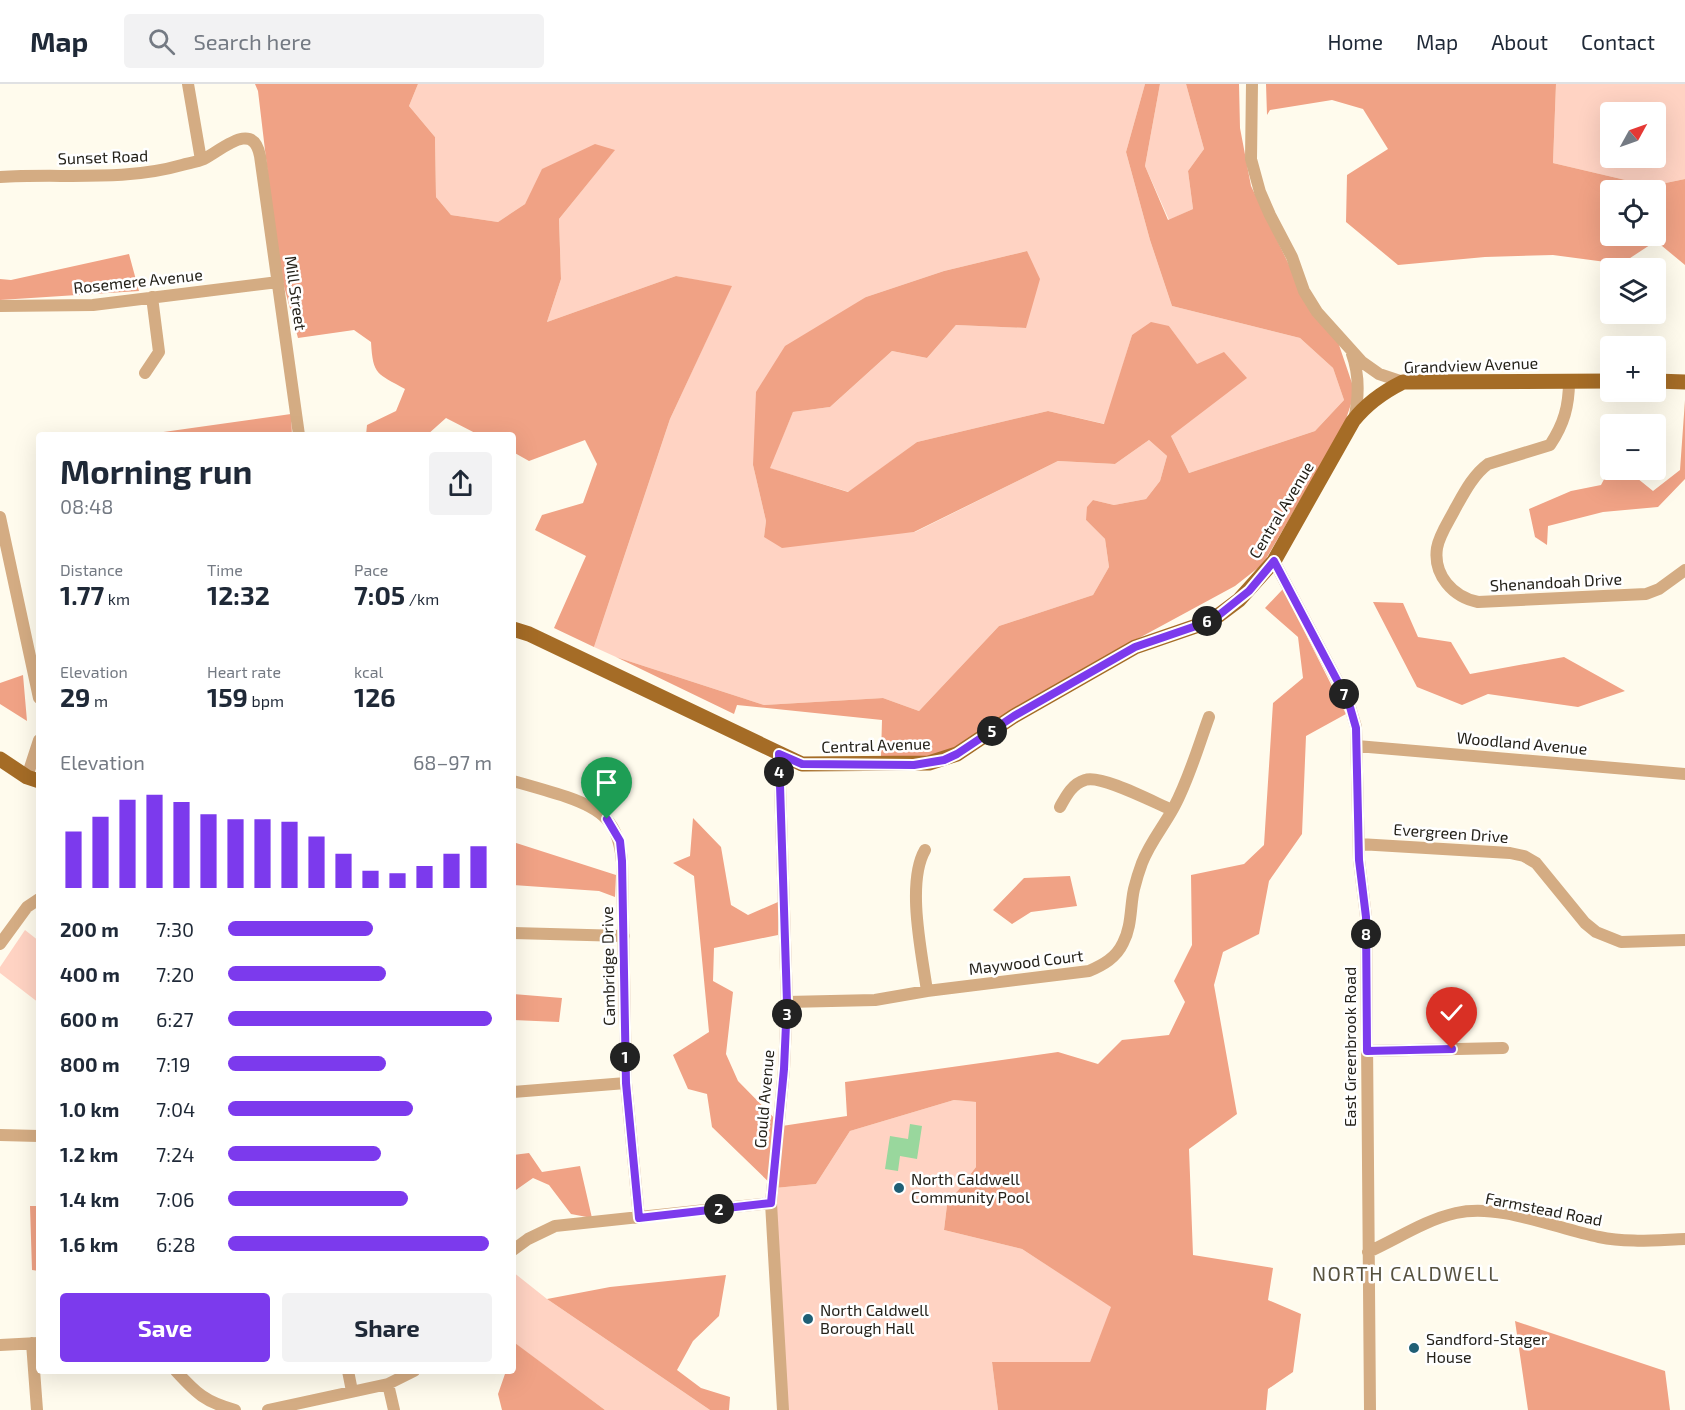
<!DOCTYPE html>
<html lang="en">
<head>
<meta charset="utf-8">
<style>
	body { margin:0; font-family:"Exo 2",sans-serif; background:#f2f2f3; color:#1f2937; height:100vh; display:flex; flex-direction:column; font-size:22px; white-space:nowrap }
	* { box-sizing:border-box; margin:0 }
	p { font-size:20px; color:#747a83 }
	.icon { flex:none; width:33px; height:33px; fill:none; stroke:currentColor; stroke-width:2; stroke-linecap:round; stroke-linejoin:round }
	.map { position:relative; flex:1; overflow:hidden }
	.side { position:absolute; left:36px; top:348px; width:480px; height:942px; display:flex; flex-direction:column; background:#fff; border-radius:6px; box-shadow:0 6px 24px #0002 }
	.side>* { flex:none }
	.needle { width:39px; rotate:50deg }
	.controls { position:absolute; left:1600px; top:18px; display:grid; gap:12px }
	.controls a { display:grid; place-items:center; width:66px; height:66px; border-radius:6px; background:#fff; box-shadow:0 6px 24px #0002; font-size:30px }
	.pin { position:absolute; display:grid; place-items:center; width:51px; height:51px; color:#fff; margin:-62px -26px; border-radius:50% 50% 50% 0; rotate:-45deg; box-shadow:0 0 6px #0007 }
	.pin .icon { rotate:45deg }
	.km { position:absolute; width:30px; height:30px; margin:-15px; border-radius:50%; background:#222; color:#fff; font-size:16px; line-height:30px; text-align:center }
	.round { display:grid; place-items:center; flex:none; width:63px; height:63px; border-radius:6px; background:#f2f2f3 }
	.overview { display:flex; align-items:center; justify-content:space-between; height:102px; padding:0 24px }
	h1 { font-size:33px; font-weight:700; line-height:45px }
	.stats { display:grid; grid-template-columns:repeat(3,1fr); gap:9px; height:102px; padding:6px 24px }
	.stats div { display:grid; align-content:center }
	.stats b { font-size:26px; font-weight:700 }
	.stats small { font-size:16px; font-weight:400 }
	.stats p { font-size:16px }
	.chart { height:168px; padding:12px 24px }
	.chart p { display:flex; justify-content:space-between }
	.chart svg { width:100%; height:108px; margin-top:6px; stroke:#7c3aed; stroke-width:6 }
	.button { display:flex; gap:12px; margin-top:auto; padding:12px 24px }
	.button a { flex:1; height:69px; border-radius:6px; background:#7c3aed; color:#fff; font-size:24px; font-weight:700; line-height:69px; text-align:center }
	.button a+a { background:#f2f2f3; color:#1f2937 }
	ul { padding:0 24px; list-style:none; font-size:20px }
	li { display:grid; grid-template-columns:96px 72px 1fr; align-items:center; height:45px }
	li i { height:15px; border-radius:8px; background:#7c3aed }
	header { display:flex; align-items:center; gap:36px; box-sizing:border-box; height:84px; padding:0 30px; background:#fff; border-bottom:2px solid #e0e1e3 }
	header strong { font-size:28px }
	nav { display:flex; gap:33px; margin-inline-start:auto; font-size:21px }
	.search { width:420px; height:54px; background:#f2f2f3; display:flex; align-items:center; gap:15px; box-sizing:border-box; padding:0 21px; border-radius:6px; color:#747a83; font-size:22px }
	.map>svg:first-child { display:block }
	.green { fill:#ffd3c3; fill-rule:evenodd }
	.forest { fill:#f0a285; fill-rule:evenodd }
	.water { fill:#99d79d }
	.lines { fill:none; stroke-linecap:round; stroke-linejoin:round }
	.minor { stroke:#d4ac83; stroke-width:12 }
	.major { stroke:#a56c26; stroke-width:15 }
	.route-casing { stroke:#fff; stroke-width:12 }
	.route { stroke:#7c3aed; stroke-width:8 }
	.poi-dot { fill:#205f75; stroke:#fff; stroke-width:2 }
	.labels { text-anchor:middle; stroke-width:5; stroke-linejoin:round; paint-order:stroke }
	.street-label { font-size:16px; fill:#25221a; stroke:#fff }
	.poi-label { font-size:16px; fill:#25221a; stroke:#fff; text-anchor:start }
	.quarter-label { font-size:20px; letter-spacing:1.5px; fill:#57523f; stroke:#fff }
</style>
</head>
<body>
<header>
<strong>Map</strong>
<div class="search"><svg class="icon" aria-label="search" viewBox="0 0 24 24"><circle cx="10" cy="10" r="6"/><path d="M15 15l6 6"/></svg>Search here</div>
<nav><a>Home</a><a>Map</a><a>About</a><a>Contact</a></nav>
</header>
<div class="map">
<svg width="1685" height="1326" viewBox="0 0 1685 1326">
	<rect width="100%" height="100%" fill="#fffbed"/>
	<!-- green -->
	<path class="green" d="M418,0H1145L1126,68L1150,156L1172,222L1300,254L1333,284L1344,316L1315,347L1189,389L1171,352L1197,281L1169,242L1132,251L1105,340L1048,327L917,358L849,408L769,384L793,328L830,323L892,267L927,274L956,241L1026,244L1027,167L944,187L866,213L753,381L766,437L764,453L915,448L1058,377L1115,380L1149,356L1167,372L1160,397L1146,415L1114,421L1093,416L1086,436L1105,455L1109,483L1093,511L999,542L919,627L883,614L764,621L616,573L594,563L670,335L731,203L676,192L547,238L561,195L559,135L614,67L543,85L525,120L498,138L451,131L436,113L435,53L409,22Z
		M1160,0H1186L1204,65L1188,87L1193,125L1169,136L1145,82Z
		M1556,0H1685V95L1651,102L1553,79ZM1611,28H1656V74H1611Z
		M25,846L39,857V919L0,889V883Z
		M954,1016L977,1018L976,1083L947,1121L944,1146L1022,1165L1112,1223L1090,1278H992L998,1326H783L775,1104L816,1100L850,1047Z
		M513,1188L547,1215L710,1326H605L513,1258Z"/>
	<!-- forest -->
	<path class="forest" d="M255,0H418L409,22L435,53L436,113L451,131L498,138L525,120L542,85L595,60L615,66L559,135L561,195L547,238L676,192L732,202L670,335L594,563L554,544L586,472L535,446L542,431L583,419L597,380L585,356L529,377L513,368V351H479L446,334L427,351H366L367,341L396,327L405,305C377,289 373,292 371,258L354,246L298,254L279,184L258,7Z
		M1145,0H1160L1145,82L1168,136L1193,125L1188,87L1204,65L1186,0H1239L1240,44L1251,102L1305,214L1338,258L1355,308L1344,341L1263,480L1235,502L1128,560L950,666L922,676L881,672L882,636L737,621L734,630L616,573L764,621L883,614L919,627L999,542L1093,511L1109,483L1105,455L1086,436L1087,423L1093,416L1114,421L1146,415L1160,397L1167,372L1149,356L1115,380L1058,377L914,448L782,464L764,453L766,437L753,381L756,308L785,262L866,213L944,187L1027,167L1040,195L1026,244L956,241L927,274L892,267L830,323L793,328L770,384L848,408L917,358L1048,327L1104,340L1132,251L1151,238L1169,242L1197,280L1224,268L1247,294L1171,352L1189,389L1315,347L1344,316L1333,284L1300,254L1172,222L1150,156L1126,68Z
		M1266,0H1556L1553,79L1651,102L1685,95V181L1656,157L1621,180L1553,171L1485,173L1398,181L1346,138L1347,91L1388,65L1363,25L1332,16L1270,26L1267,31ZM1611,106H1656V152H1611Z
		M129,170L139,207L0,216V195L11,196Z
		M1685,316V395L1658,423L1603,428L1548,442L1547,461L1535,453L1529,425L1571,407L1601,401L1611,382V386H1627L1653,407L1680,386Z
		M291,330L292,351H142Z
		M1283,505L1346,630L1306,652L1302,750L1269,797L1259,850L1223,868L1214,901L1237,1030L1189,1065L1193,1171L1273,1184L1268,1216L1301,1230L1293,1288L1268,1305L1266,1326H998L992,1278H1090L1111,1223L1022,1165L944,1146L947,1121L976,1083V1018L954,1016L850,1047L816,1100L775,1104L712,1043L707,1010L688,1005L673,971L709,948L694,792L673,779L690,772L693,734L721,763L731,821L748,831L778,818V851L714,864L713,897L733,908L726,970L738,997L782,1042L847,1032L845,998L1058,968L1098,980L1122,956L1169,951L1185,918L1174,897L1192,861L1191,791L1244,780L1264,761L1273,619L1303,594L1298,553L1265,524Z
		M1373,518L1403,519L1418,553L1451,558L1470,590L1564,573L1625,607L1578,623L1488,610L1462,621L1417,603Z
		M23,591L27,637L0,620V599Z
		M513,758L616,791L615,813L599,807L513,801Z
		M1070,792L1077,822L1031,828L1012,840L993,826L1024,794Z
		M513,910L562,914L559,938L513,936Z
		M529,1069L542,1088L580,1082L592,1134L571,1130L549,1101L533,1094L513,1108V1071Z
		M30,1122H39V1187L32,1186Z
		M726,1191L719,1232L693,1257L677,1286L701,1304L730,1313L729,1326H710L547,1215L610,1203Z
		M1515,1237L1665,1287L1670,1326H1528Z
		M515,1259L605,1326H502L498,1310L506,1287H513Z"/>
	<!-- water -->
	<path class="water" d="M910,1040L922,1042L917,1075L900,1072L898,1087L885,1085L890,1052L908,1055Z"/>
	<g class="lines">
		<!-- minor -->
		<path class="minor" d="M188,0L201,76
			M1252,0L1251,75L1260,108L1270,131L1292,173L1304,207L1317,228L1362,278L1379,290L1403,298
			M0,93C60,89 123,98 182,81C189,79 197,78 204,75C223,65 253,36 260,72L299,351
			M0,222L93,221L278,198
			M1352,270C1360,292 1359,313 1354,336
			M145,289L159,268L152,213
			M1569,297C1569,322 1564,340 1550,361L1488,380C1473,391 1464,409 1455,425C1449,437 1439,451 1437,464C1433,491 1453,513 1478,518L1646,510L1659,505L1685,486
			M0,433L39,614
			M1274,477L1338,598L1350,623L1356,643L1359,776L1366,833L1370,1326
			M1357,662L1685,690
			M779,670L787,918L784,985L771,1119L783,1326
			M27,693L39,656
			M513,697C531,702 549,707 567,713C602,725 619,738 622,778L626,999L639,1134
			M1060,723C1066,712 1072,700 1085,696C1101,690 1155,719 1172,726
			M1359,760L1510,769L1524,772L1536,779L1585,839L1596,848L1621,858L1685,856
			M925,766C906,799 922,870 927,907
			M513,849L624,852
			M0,860L27,823L39,815
			M787,918L875,916L927,907L1089,887C1103,881 1116,874 1123,859C1132,842 1130,823 1134,805C1136,797 1139,787 1142,779C1150,758 1164,742 1174,723C1189,695 1198,663 1209,633
			M1367,967L1503,964
			M513,1008L626,999
			M0,1051L39,1052
			M513,1166L528,1155L555,1142L771,1119
			M1368,1168C1397,1155 1425,1136 1456,1129C1499,1119 1555,1144 1599,1153C1627,1159 1656,1156 1685,1155
			M32,1259L37,1326
			M0,1261L38,1259
			M176,1287C196,1309 205,1318 235,1326
			M348,1287L352,1307
			M388,1300L394,1326
			M268,1326L388,1300L414,1287"/>
		<!-- major -->
		<path class="major" d="M1656,297L1685,298
			M513,545L529,550L802,680L929,679L957,670L1014,632L1135,563L1199,541L1219,531L1239,516L1274,477L1353,337C1367,319 1383,308 1403,298L1611,297
			M0,675L27,693L39,697"/>
	</g>
	<g class="lines">
		<defs>
			<path id="route" d="M607,735L620,757L622,777L626,999L639,1134L771,1119L784,985L787,918L779,670L802,680L914,681L944,676L957,670L1014,632L1135,563L1199,541L1219,531L1249,507L1274,477L1338,598L1350,623L1356,644L1359,776L1366,833L1367,967L1452,965"/>
		</defs>
		<!-- route casing -->
		<use href="#route" class="route-casing"/>
		<!-- route -->
		<use href="#route" class="route"/>
	</g>
	<!-- markers -->
	<g class="poi-dot">
		<circle cx="899" cy="1104" r="6"/>
		<circle cx="808" cy="1235" r="6"/>
		<circle cx="1414" cy="1264" r="6"/>
	</g>
	<g class="labels">
		<!-- street labels -->
		<g class="street-label">
			<text transform="translate(103 73) rotate(-2)" y="6">Sunset Road</text>
			<text transform="translate(138 197) rotate(-6)" y="6">Rosemere Avenue</text>
			<text transform="translate(296 209) rotate(82)" y="6">Mill Street</text>
			<text transform="translate(1471 281) rotate(-2)" y="6">Grandview Avenue</text>
			<text transform="translate(1281 426) rotate(-59)" y="6">Central Avenue</text>
			<text transform="translate(1556 498) rotate(-3)" y="6">Shenandoah Drive</text>
			<text transform="translate(1522 659) rotate(5)" y="6">Woodland Avenue</text>
			<text transform="translate(876 661) rotate(-2)" y="6">Central Avenue</text>
			<text transform="translate(1451 749) rotate(4)" y="6">Evergreen Drive</text>
			<text transform="translate(1026 878) rotate(-7)" y="6">Maywood Court</text>
			<text transform="translate(608 882) rotate(-91)" y="6">Cambridge Drive</text>
			<text transform="translate(1350 963) rotate(-90)" y="6">East Greenbrook Road</text>
			<text transform="translate(764 1015) rotate(-85)" y="6">Gould Avenue</text>
			<text transform="translate(1544 1125) rotate(11)" y="6">Farmstead Road</text>
		</g>
		<!-- poi labels -->
		<g class="poi-label">
			<text x="911" y="1101">North Caldwell<tspan x="911" dy="18">Community Pool</tspan></text>
			<text x="820" y="1232">North Caldwell<tspan x="820" dy="18">Borough Hall</tspan></text>
			<text x="1426" y="1261">Sandford-Stager<tspan x="1426" dy="18">House</tspan></text>
		</g>
		<!-- quarter labels -->
		<g class="quarter-label">
			<text x="1406" y="1197">NORTH CALDWELL</text>
		</g>
	</g>
</svg>
<div class="controls">
<a><svg class="needle" viewBox="-14 -14 28 28"><path d="M0-13l5 13h-10z" fill="#e53935"/><path d="M0 13l5-13h-10z" fill="#747a83"/></svg></a>
<a><svg class="icon" aria-label="locate" viewBox="0 0 24 24"><circle cx="12" cy="12" r="6"/><path d="M12 2v4M12 18v4M2 12h4M18 12h4"/></svg></a>
<a><svg class="icon" aria-label="layers" viewBox="0 0 24 24"><path d="M12 4l9 5-9 5-9-5zM3 14l9 5 9-5"/></svg></a>
<a>+</a>
<a>−</a>
</div>
<div class="pin" style="left:607px;top:735px;background:#1e9e55"><svg class="icon" aria-label="arrive" viewBox="0 0 24 24"><path d="M6 21V4h12l-3 4 3 4H6"/></svg></div>
<div class="pin" style="left:1452px;top:965px;background:#d93025"><svg class="icon" aria-label="check" viewBox="0 0 24 24"><path d="M5 12l5 5 9-10"/></svg></div>
<b class="km" style="left:625px;top:973px">1</b>
<b class="km" style="left:719px;top:1125px">2</b>
<b class="km" style="left:787px;top:930px">3</b>
<b class="km" style="left:779px;top:688px">4</b>
<b class="km" style="left:992px;top:647px">5</b>
<b class="km" style="left:1207px;top:537px">6</b>
<b class="km" style="left:1344px;top:610px">7</b>
<b class="km" style="left:1366px;top:850px">8</b>
<section class="side">
<div class="overview"><div><h1>Morning run</h1><p>08:48</p></div><a class="round"><svg class="icon" aria-label="share" viewBox="0 0 24 24"><path d="M12 15V3M7 8l5-5 5 5M5 13v7h14v-7"/></svg></a></div>
<div class="stats">
<div><p>Distance</p><b>1.77<small> km</small></b></div>
<div><p>Time</p><b>12:32</b></div>
<div><p>Pace</p><b>7:05<small> /km</small></b></div>
</div>
<div class="stats">
<div><p>Elevation</p><b>29<small> m</small></b></div>
<div><p>Heart rate</p><b>159<small> bpm</small></b></div>
<div><p>kcal</p><b>126</b></div>
</div>
<div class="chart"><p><span>Elevation</span>68–97 m</p>
<svg viewBox="0 0 160 44" preserveAspectRatio="none"><path d="M5 44V21M15 44V15M25 44V8M35 44V6M45 44V9M55 44V14M65 44V16M75 44V16M85 44V17M95 44V23M105 44V30M115 44V37M125 44V38M135 44V35M145 44V30M155 44V27"/></svg>
</div>
<ul>
<li><b>200 m</b>7:30<i style="width:55%"></i></li>
<li><b>400 m</b>7:20<i style="width:60%"></i></li>
<li><b>600 m</b>6:27<i style="width:100%"></i></li>
<li><b>800 m</b>7:19<i style="width:60%"></i></li>
<li><b>1.0 km</b>7:04<i style="width:70%"></i></li>
<li><b>1.2 km</b>7:24<i style="width:58%"></i></li>
<li><b>1.4 km</b>7:06<i style="width:68%"></i></li>
<li><b>1.6 km</b>6:28<i style="width:99%"></i></li>
</ul>
<div class="button"><a>Save</a><a>Share</a></div>
</section>
</div>
</body>
</html>
